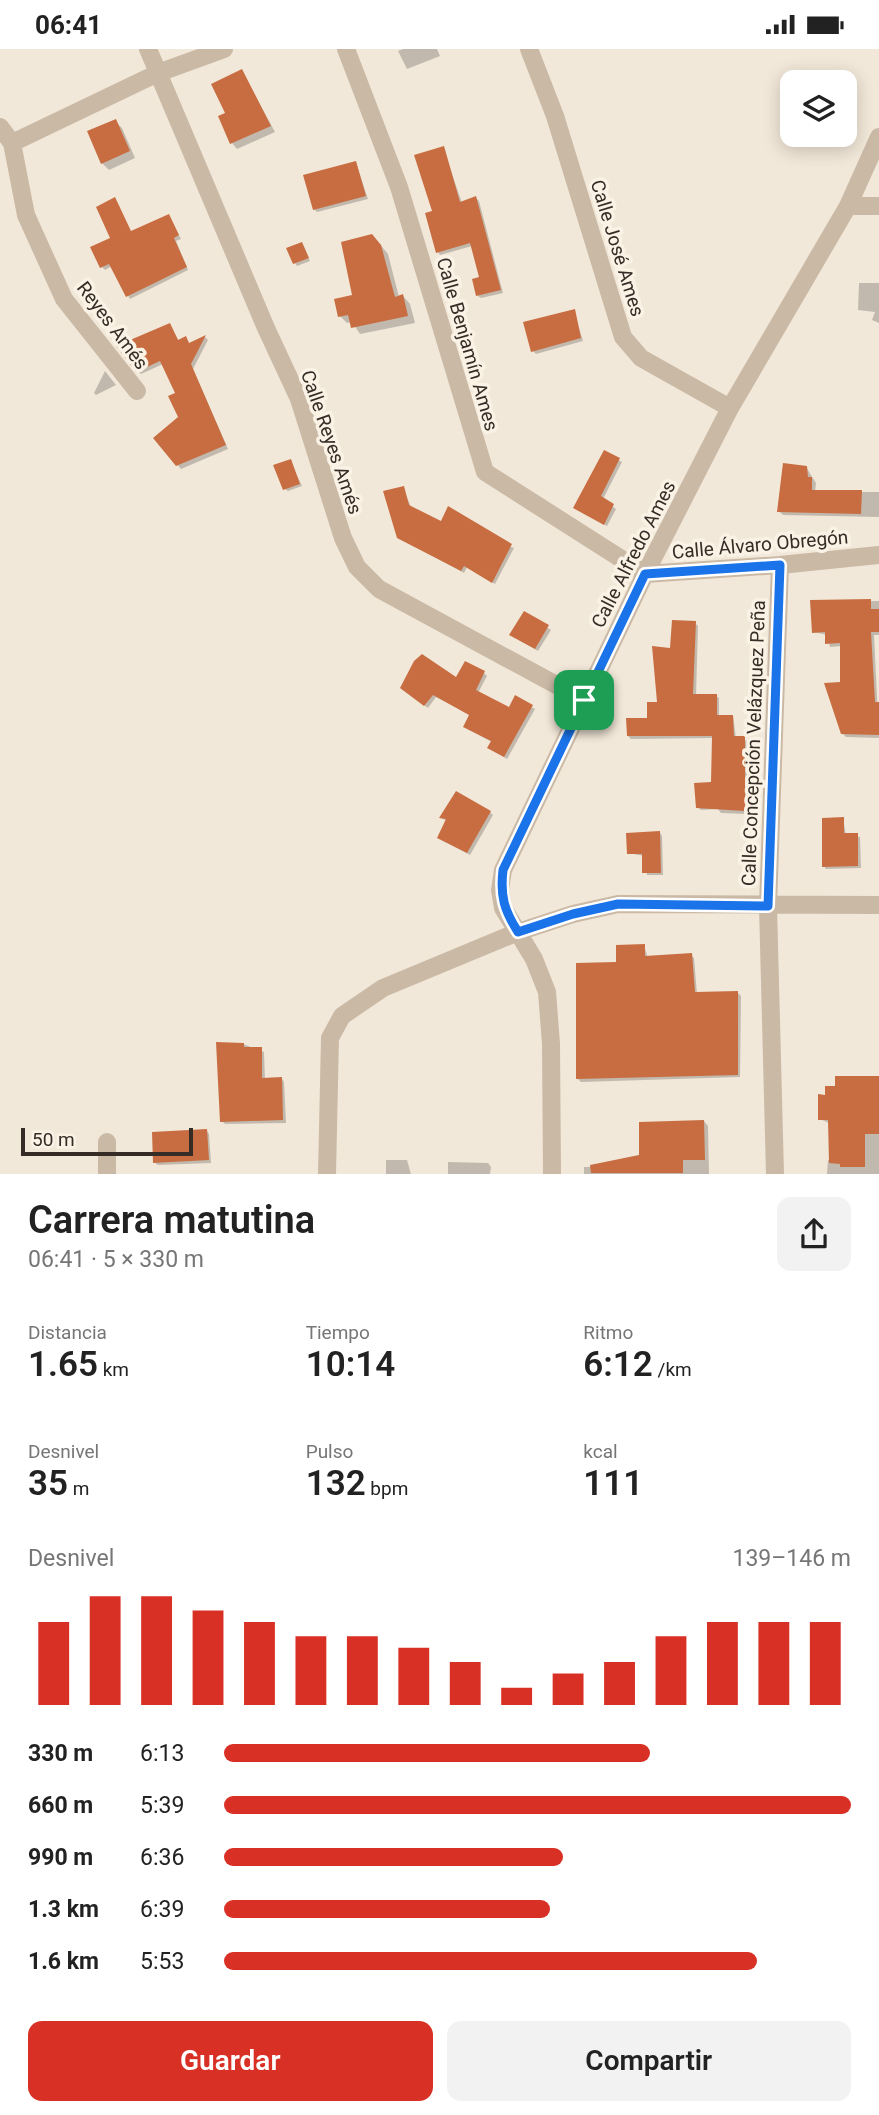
<!DOCTYPE html>
<html lang="es">
<head>
<meta charset="utf-8">
<style>
	body { margin:0; font-family:Roboto,sans-serif; background:#f2f2f2; color:#222; height:100vh; display:flex; flex-direction:column; font-size:26px; white-space:nowrap }
	* { box-sizing:border-box; margin:0 }
	p { font-size:23px; color:#767676 }
	.icon { flex:none; width:38px; height:38px; fill:none; stroke:currentColor; stroke-width:2; stroke-linecap:round; stroke-linejoin:round }
	.map { position:relative; height:1125px; overflow:hidden }
	.details { display:flex; flex-direction:column; background:#fff; flex:1 }
	.details>* { flex:none }
	.fabs { position:absolute; left:780px; top:21px; display:grid; gap:14px }
	.fabs a { display:grid; place-items:center; width:77px; height:77px; border-radius:14px; background:#fff; box-shadow:0 4px 18px #0003; font-size:35px }
	.scale { position:absolute; left:21px; bottom:18px; width:172px; box-sizing:border-box; padding-left:7px; border:4px solid #352c26; border-top:0; font-size:19px; line-height:24px; white-space:nowrap; color:#352c26; -webkit-text-stroke:5px #f9f2e5; paint-order:stroke }
	.pin { position:absolute; display:grid; place-items:center; width:60px; height:60px; color:#fff; margin:-30px; border-radius:14px; box-shadow:0 4px 10px #0006 }
	.round { display:grid; place-items:center; flex:none; width:74px; height:74px; border-radius:14px; background:#f2f2f2 }
	.head { display:flex; align-items:center; justify-content:space-between; height:119px; padding:0 28px }
	h1 { font-size:38px; font-weight:600; line-height:52px }
	.stats { display:grid; grid-template-columns:repeat(3,1fr); gap:10px; height:119px; padding:7px 28px }
	.stats div { display:grid; align-content:center }
	.stats b { font-size:35px; font-weight:600 }
	.stats small { font-size:19px; font-weight:400 }
	.stats p { font-size:19px }
	.chart { height:196px; padding:14px 28px }
	.chart p { display:flex; justify-content:space-between }
	.chart svg { width:100%; height:126px; margin-top:7px; stroke:#d93025; stroke-width:6 }
	.primary-button { display:flex; gap:14px; margin-top:auto; padding:14px 28px }
	.primary-button a { flex:1; height:80px; border-radius:14px; background:#d93025; color:#fff; font-size:28px; font-weight:600; line-height:80px; text-align:center }
	.primary-button a+a { background:#f2f2f2; color:#222 }
	ul { padding:0 28px; list-style:none; font-size:23px }
	li { display:grid; grid-template-columns:112px 84px 1fr; align-items:center; height:52px }
	li i { height:18px; border-radius:9px; background:#d93025 }
	.status { display:flex; justify-content:space-between; align-items:center; height:49px; padding:0 35px; background:#fff; direction:ltr }
	.status svg { height:19px; fill:currentColor }
	.map>svg:first-child { display:block }
	.shadow { fill:#0003 }
	.building { fill:#c86d41 }
	.lines { fill:none; stroke-linecap:round; stroke-linejoin:round }
	.minor { stroke:#cab9a5; stroke-width:18 }
	.route-casing { stroke:#fff; stroke-width:14 }
	.route { stroke:#1a73e8; stroke-width:9 }
	.labels { text-anchor:middle; stroke-width:7; stroke-linejoin:round; paint-order:stroke }
	.street-label { font-size:19px; fill:#352c26; stroke:#f9f2e5 }
</style>
</head>
<body>
<div class="status"><b>06:41</b><svg viewBox="0 0 49 12"><path d="M0 12V9h3v3zM5 12V6h3v6zM10 12V3h3v9zM15 12V0h3v12zM26 1h20v11H26zM47 4h2v5h-2z"/></svg></div>
<div class="map">
<svg width="879" height="1125" viewBox="0 0 879 1125">
	<rect width="100%" height="100%" fill="#f2e8d9"/>
	<!-- shadow -->
	<path class="shadow" d="M403,0H437L440,7L407,20L398,2Z
		M242,22L275,83L237,100L232,94Z
		M115,72L122,79L135,109L109,121L102,114Z
		M443,99L462,154L476,149L479,152L503,244L481,249L478,247L481,229L472,197L440,206L438,203L434,163Z
		M356,114L368,150L317,163L314,160Z
		M169,167L181,190L176,192L188,221L130,250L112,217L105,221L102,218L132,184Z
		M379,194L388,205L399,248L403,247L410,255L415,274L360,285L352,273L347,274L340,267L354,247Z
		M302,195L310,212L297,217L295,214Z
		M859,234H879V274L872,271L875,263L858,261Z
		M574,262L583,292L536,305L533,302Z
		M169,276L179,292L185,289L190,296L205,288L208,291L193,320L228,400L181,420L155,390L180,369L177,345L163,315L141,325L138,322Z
		M105,322L116,336L96,346L94,344Z
		M605,404L622,413L603,450L616,460L607,477L578,461Z
		M290,412L302,437L288,442L285,440Z
		M806,418L816,434L815,443H879V468L783,466L779,462Z
		M403,439L411,458L442,474L514,499L495,535L467,518L464,524L399,488Z
		M879,552V586H874L879,689L846,688L842,684V597L830,598L827,586L814,583L812,553Z
		M524,564L551,581L538,602L514,588Z
		M695,574L698,577L696,647H716L719,649V668L733,667L736,689L747,692V765L721,764L718,760L701,761L698,758L713,735L714,689L631,690L628,687L649,670L659,655L672,601Z
		M484,624L487,627L478,644L509,660L516,649L535,660L507,710L489,699L492,693L468,680L471,666L436,648L428,659L405,642Z
		M490,763L493,766L470,806L442,791L447,772L441,769Z
		M843,769L846,786L860,788L861,819L826,820L824,817Z
		M660,784L662,787L663,826H647L644,807L628,804Z
		M644,897L648,909L691,906L694,909L697,945L738,944L741,947L740,1028L581,1033L578,1030L618,915Z
		M243,995L264,1003L265,1031L282,1030L284,1033L286,1074L225,1075L222,1072Z
		M879,1029V1125H827L828,1111H831L829,1074L820,1070L827,1047Z
		M704,1072L708,1077L709,1125H584V1118H626Z
		M207,1082L209,1085L211,1114L158,1116L155,1114Z
		M386,1111H407L411,1125H386Z
		M448,1113L488,1114L491,1118L490,1125H448Z"/>
	<!-- building -->
	<path class="building" d="M242,20L271,77L230,95L218,67L225,64L211,35Z
		M116,70L130,102L101,115L87,82Z
		M444,97L460,153L476,147L501,241L476,247L472,230L479,228L470,194L436,204L425,164L432,162L414,106Z
		M356,112L366,147L313,161L303,126Z
		M115,148L131,182L169,165L179,186L174,189L187,218L126,248L109,215L100,219L90,198L110,189L96,158Z
		M372,185L381,196L395,248L403,245L408,267L351,279L348,266L338,268L334,250L352,246L341,193Z
		M302,193L309,209L293,215L286,199Z
		M575,260L581,289L531,303L523,273Z
		M170,274L178,291L186,287L189,294L206,286L191,315L226,396L176,417L153,389L178,368L168,347L175,344L160,312L136,323L116,297Z
		M604,401L620,409L601,447L614,455L604,476L573,459Z
		M291,410L300,435L283,441L273,416Z
		M783,414L807,417L808,428H812V441H862L861,465L777,463Z
		M404,437L409,456L441,472L448,457L512,495L492,534L464,517L461,522L397,489L383,442Z
		M871,550V560H879V583H871L875,653H879V686L841,685L824,634L840,633V594L825,595V583L812,584L810,551Z
		M524,562L549,576L535,600L509,586Z
		M672,571L696,572L693,645H717V666H733L734,687H745V762L696,759L694,734L711,733L712,687H627L626,669H647V653H657L652,597L670,599Z
		M422,605L456,628L465,612L485,622L476,641L509,658L515,646L533,656L504,708L487,699L491,692L463,678L469,666L433,646L424,657L400,639L414,612Z
		M456,742L491,762L467,804L437,789L446,770L439,769Z
		M844,768V784H858V817L822,818V769Z
		M660,782L661,824H642V805H627L626,784Z
		M645,895V907L692,904L695,943L738,942V1026L576,1030V914L616,913V896Z
		M216,993L244,994V998H262V1029L282,1028L283,1071L220,1073Z
		M835,1027H879V1085H865V1118H840V1115L829,1114L828,1071H818V1045L825,1046V1037H835Z
		M704,1071L705,1111H683V1124H591L590,1116L639,1106V1073Z
		M207,1080L209,1111L153,1114L152,1083Z"/>
	<g class="lines">
		<!-- minor -->
		<path class="minor" d="M148,0L266,279L299,350L343,489L357,518L379,540L584,651
			M346,0L399,138L485,423L645,525L780,516L879,506
			M529,0L555,67L623,288L641,309L730,359
			M0,78L12,94L26,166L64,250L137,342
			M12,94L158,24L224,0
			M848,157H879
			M107,1093V1125
			M327,1125L330,989L342,967L383,939L518,883L573,865L618,855L879,856
			M552,1125L551,995L547,943L534,910L503,859L500,841L503,821L645,525L730,359L848,157L879,88
			M775,1125L768,857L780,516"/>
	</g>
	<g class="lines">
		<defs>
			<path id="route" d="M780,516L768,857L618,855L573,865L518,883C504,861 500,847 503,821L645,525Z"/>
		</defs>
		<!-- route casing -->
		<use href="#route" class="route-casing"/>
		<!-- route -->
		<use href="#route" class="route"/>
	</g>
	<g class="labels">
		<!-- street labels -->
		<g class="street-label">
			<text transform="translate(618 199) rotate(73)" y="7">Calle José Ames</text>
			<text transform="translate(113 276) rotate(53)" y="7">Reyes Amés</text>
			<text transform="translate(468 295) rotate(74)" y="7">Calle Benjamín Ames</text>
			<text transform="translate(332 393) rotate(71)" y="7">Calle Reyes Amés</text>
			<text transform="translate(760 495) rotate(-5)" y="7">Calle Álvaro Obregón</text>
			<text transform="translate(633 505) rotate(-63)" y="7">Calle Alfredo Ames</text>
			<text transform="translate(753 694) rotate(-88)" y="7">Calle Concepción Velázquez Peña</text>
		</g>
	</g>
</svg>
<div class="fabs">
<a><svg class="icon" aria-label="layers" viewBox="0 0 24 24"><path d="M12 4l9 5-9 5-9-5zM3 14l9 5 9-5"/></svg></a>
</div>
<div class="scale">50 m</div>
<div class="pin" style="left:584px;top:651px;background:#1e9e55"><svg class="icon" aria-label="arrive" viewBox="0 0 24 24"><path d="M6 21V4h12l-3 4 3 4H6"/></svg></div>
</div>
<section class="details">
<div class="head"><div><h1>Carrera matutina</h1><p>06:41 · 5 × 330 m</p></div><a class="round"><svg class="icon" aria-label="share" viewBox="0 0 24 24"><path d="M12 15V3M7 8l5-5 5 5M5 13v7h14v-7"/></svg></a></div>
<div class="stats">
<div><p>Distancia</p><b>1.65<small> km</small></b></div>
<div><p>Tiempo</p><b>10:14</b></div>
<div><p>Ritmo</p><b>6:12<small> /km</small></b></div>
</div>
<div class="stats">
<div><p>Desnivel</p><b>35<small> m</small></b></div>
<div><p>Pulso</p><b>132<small> bpm</small></b></div>
<div><p>kcal</p><b>111</b></div>
</div>
<div class="chart"><p><span>Desnivel</span>139–146 m</p>
<svg viewBox="0 0 160 44" preserveAspectRatio="none"><path d="M5 44V15M15 44V6M25 44V6M35 44V11M45 44V15M55 44V20M65 44V20M75 44V24M85 44V29M95 44V38M105 44V33M115 44V29M125 44V20M135 44V15M145 44V15M155 44V15"/></svg>
</div>
<ul>
<li><b>330 m</b>6:13<i style="width:68%"></i></li>
<li><b>660 m</b>5:39<i style="width:100%"></i></li>
<li><b>990 m</b>6:36<i style="width:54%"></i></li>
<li><b>1.3 km</b>6:39<i style="width:52%"></i></li>
<li><b>1.6 km</b>5:53<i style="width:85%"></i></li>
</ul>
<div class="primary-button"><a>Guardar</a><a>Compartir</a></div>
</section>
</body>
</html>
